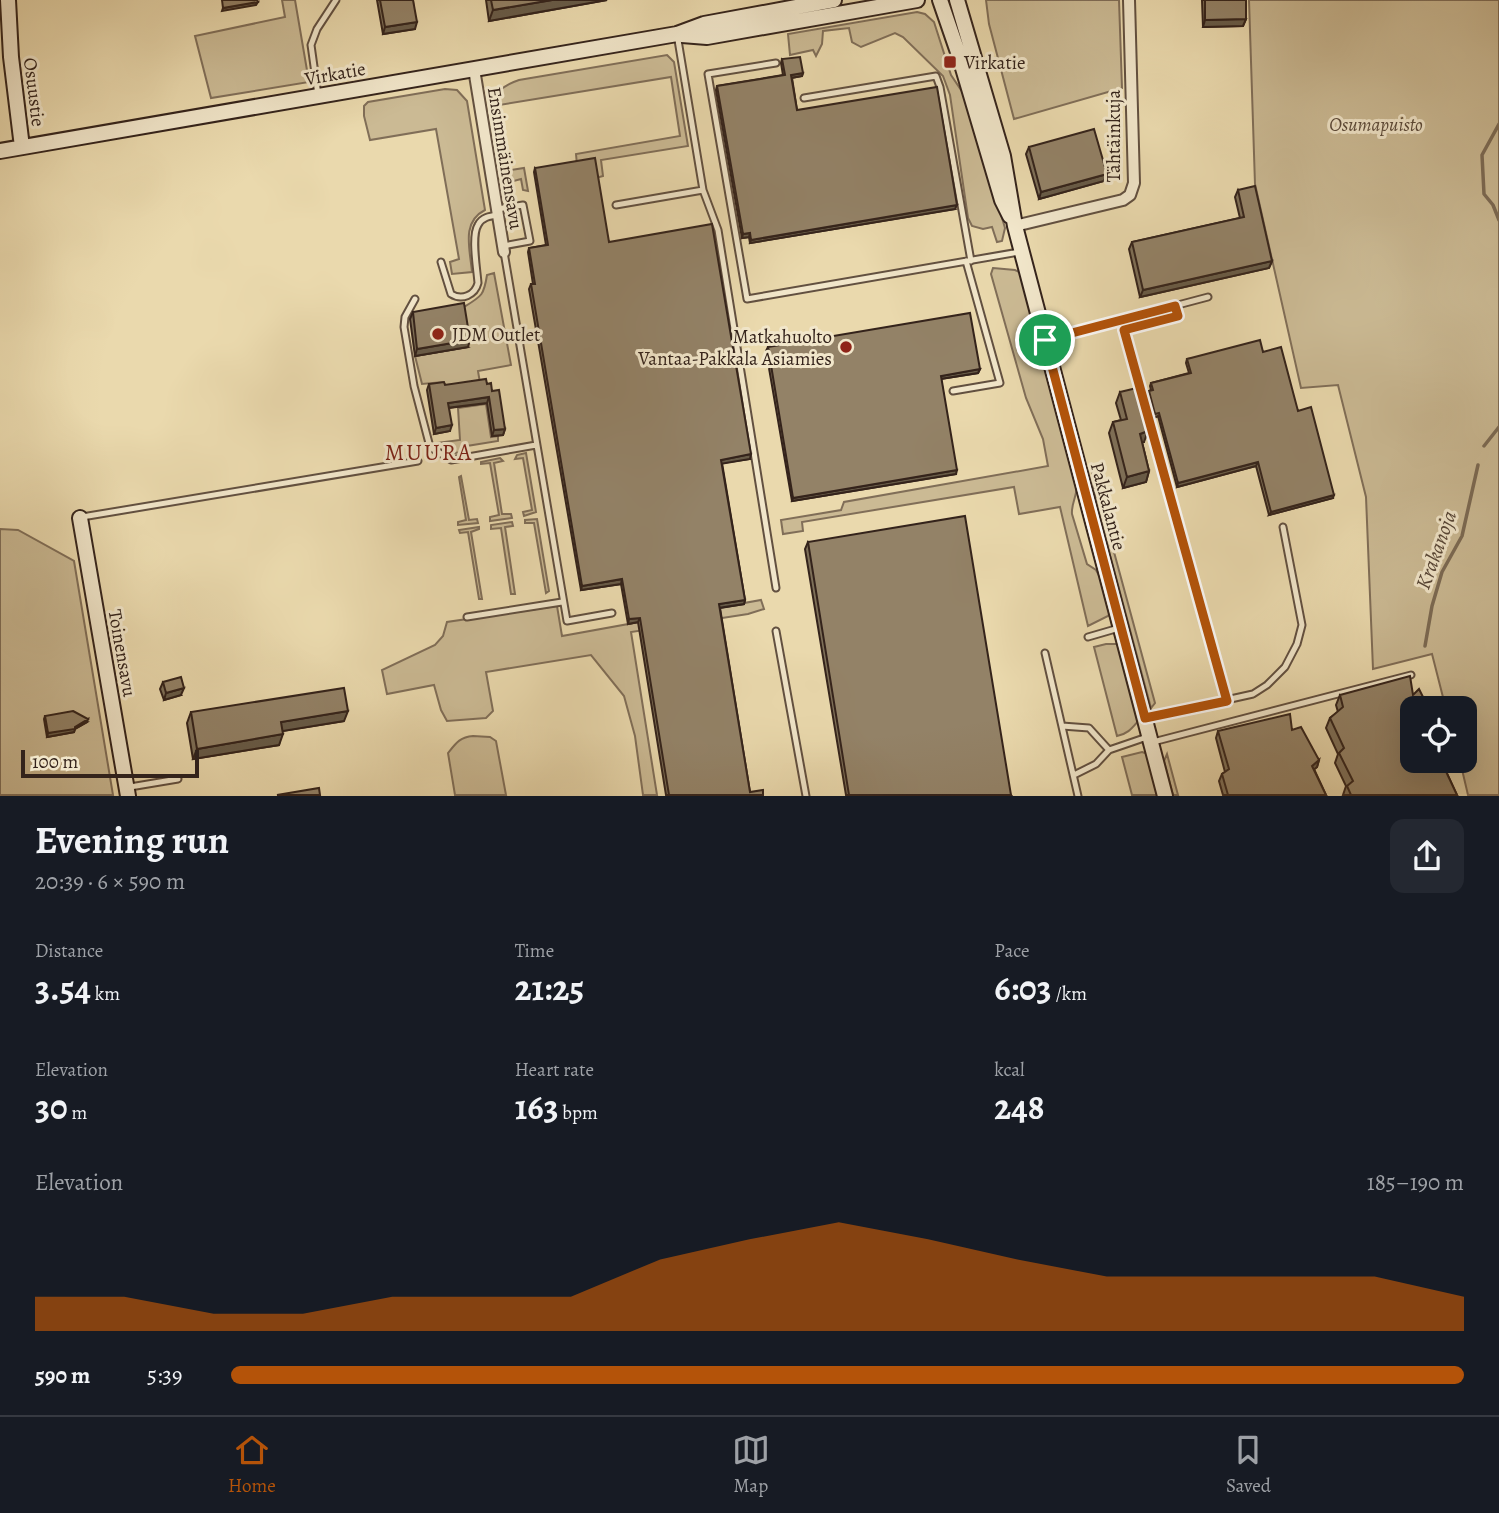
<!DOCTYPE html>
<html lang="en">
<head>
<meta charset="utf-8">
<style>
	body { margin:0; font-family:Alegreya,serif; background:#242831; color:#f1f3f6; height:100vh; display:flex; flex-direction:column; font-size:26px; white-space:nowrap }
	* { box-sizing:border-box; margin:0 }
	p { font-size:23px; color:#9ea1a6 }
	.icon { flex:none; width:38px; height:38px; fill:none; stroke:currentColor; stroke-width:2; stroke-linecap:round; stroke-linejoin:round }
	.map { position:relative; height:796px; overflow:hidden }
	.sheet { display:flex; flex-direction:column; background:#171b24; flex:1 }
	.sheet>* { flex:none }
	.controls { position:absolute; left:1400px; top:696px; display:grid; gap:14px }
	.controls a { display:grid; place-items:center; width:77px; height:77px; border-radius:14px; background:#171b24; box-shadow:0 7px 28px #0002; font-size:35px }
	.scale { position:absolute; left:21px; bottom:18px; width:178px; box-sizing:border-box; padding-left:7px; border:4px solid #34231b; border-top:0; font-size:19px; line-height:24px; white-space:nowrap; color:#34231b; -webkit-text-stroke:5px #f1e6ca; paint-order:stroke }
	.pin { position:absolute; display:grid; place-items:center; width:60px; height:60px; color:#fff; margin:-30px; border:4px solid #fff; border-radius:50%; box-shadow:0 2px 7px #0007 }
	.round { display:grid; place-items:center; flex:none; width:74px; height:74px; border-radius:14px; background:#242831 }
	.head { display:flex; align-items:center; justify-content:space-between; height:119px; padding:0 35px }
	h1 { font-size:38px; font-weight:600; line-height:52px }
	.metrics { display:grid; grid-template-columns:repeat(3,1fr); gap:10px; height:119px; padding:7px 35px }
	.metrics div { display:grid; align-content:center }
	.metrics b { font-size:35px; font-weight:600 }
	.metrics small { font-size:19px; font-weight:400 }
	.metrics p { font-size:19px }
	.chart { height:196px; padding:14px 35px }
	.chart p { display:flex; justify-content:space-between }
	.chart svg { width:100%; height:126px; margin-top:7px; fill:#b45309; opacity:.7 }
	ul { padding:0 35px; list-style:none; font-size:23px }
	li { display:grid; grid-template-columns:112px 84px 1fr; align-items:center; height:52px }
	li i { height:18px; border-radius:9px; background:#b45309 }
	.tab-bar { display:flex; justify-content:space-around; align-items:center; height:98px; border-top:2px solid #363941; background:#171b24; font-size:19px; color:#9ea1a6 }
	.tab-bar a { display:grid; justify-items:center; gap:4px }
	.tab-bar .active { color:#b45309 }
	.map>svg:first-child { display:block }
	.green { fill:#cbba94; stroke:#806e58; stroke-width:2 }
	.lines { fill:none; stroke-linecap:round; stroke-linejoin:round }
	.stream { stroke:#7c6b55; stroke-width:3.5 }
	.lane-casing { stroke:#625040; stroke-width:9 }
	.street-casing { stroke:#625040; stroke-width:14 }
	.secondary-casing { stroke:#34231b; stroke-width:18 }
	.lane { stroke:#f1e6ca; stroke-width:5 }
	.street { stroke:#f1e6ca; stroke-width:10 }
	.secondary { stroke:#f1e6ca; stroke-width:14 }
	.wall { fill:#7e7059; stroke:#34231b; stroke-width:2 }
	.shaded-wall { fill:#675b48; stroke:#34231b; stroke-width:2 }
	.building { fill:#938267; stroke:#34231b; stroke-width:2 }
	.route-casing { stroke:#fff; stroke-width:14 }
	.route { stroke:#b45309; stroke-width:9 }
	.poi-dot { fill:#8f2418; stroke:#f1e6ca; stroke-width:2.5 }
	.labels { text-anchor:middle; stroke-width:6; stroke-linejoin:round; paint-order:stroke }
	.poi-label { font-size:19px; fill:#34231b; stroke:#f1e6ca; text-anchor:start }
	.street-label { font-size:19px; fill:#34231b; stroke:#f1e6ca }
	.park-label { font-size:19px; font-style:italic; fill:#5a4939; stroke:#f1e6ca }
	.water-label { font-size:21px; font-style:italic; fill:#584738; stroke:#f1e6ca }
	.quarter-label { font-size:23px; letter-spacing:2px; fill:#7a1f14; stroke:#f1e6ca }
</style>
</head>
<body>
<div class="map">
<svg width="1499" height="796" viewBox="0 0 1499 796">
	<rect width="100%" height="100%" fill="#ead9ad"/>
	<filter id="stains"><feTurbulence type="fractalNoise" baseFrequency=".00286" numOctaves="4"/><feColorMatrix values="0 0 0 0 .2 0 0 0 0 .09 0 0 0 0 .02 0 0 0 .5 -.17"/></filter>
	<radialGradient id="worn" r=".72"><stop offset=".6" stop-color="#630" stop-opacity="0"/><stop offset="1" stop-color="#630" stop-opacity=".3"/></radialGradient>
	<!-- green -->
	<path class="green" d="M282,0H295L309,82L211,98L195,36L285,17Z
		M986,0H1119L1122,88L1014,119L989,24Z
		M1249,0H1499V795H1468L1460,761H1465V709H1446L1432,654L1373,669L1366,497L1338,385L1301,388L1255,184Z
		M917,12L925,14L934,22L951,75L967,99L1005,228L1002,241L997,242L992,227L983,229L972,226L968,218L950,95L943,76L903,37L895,33L861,47L852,42L849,28L823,31L822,44L816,56L813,50L790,55L788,34Z
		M667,55L674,62L688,146L601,160L603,176L596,178L577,165L576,154L680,136L671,77L499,105L504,141L501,144L498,142C493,112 483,92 519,80Z
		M445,89L457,90L467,101L485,210C461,222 470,249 472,272L452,274L450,262L459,259L436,129L370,140L364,116V106L368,102Z
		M524,168L528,191L523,190L521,179L506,183L504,171Z
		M993,268L1015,270L1021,273L1077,485C1077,496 1071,504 1072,514L1087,564L1096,570L1102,581L1111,611L1108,616L1088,626L1060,507L1019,514L1014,487L802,522L803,531L783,534L781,520L841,510L844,502L1048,466L1043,439L1026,398L991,274Z
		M494,273L511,365L478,371L480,383L449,388L443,382L422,384L415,356L468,347L464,307C482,296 484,295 487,275Z
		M486,404L491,437L498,436V441L467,446L462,452L455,453L445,452L437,443L460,440L458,408Z
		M526,453L536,512L524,516L523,512L532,510L523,458L515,459L517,455Z
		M500,458L503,461L494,463L502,514H511L512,518L490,521V517L499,515L490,463L481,464V462Z
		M1092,471L1155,703L1151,708L1096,503Z
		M461,476L469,520L477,519L478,523L458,525V522L466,520L459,477Z
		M537,519L549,591L546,593L534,523H525V520Z
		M512,522L513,526L505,527L515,594H511L501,528L491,529V525Z
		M479,527V529L471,532L482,599H479L468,532L460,533L459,530Z
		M0,529L18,530L74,561L113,795H0Z
		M761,600L764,609L748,614L631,632L657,795H643L635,736L624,696L591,655L486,672L493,711L486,718L447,721L441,710L434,685L387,694L382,670L435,645L443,636L447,622L557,606L562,636Z
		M1106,644H1119L1139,720C1132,728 1128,734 1117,736L1094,647Z
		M473,736L490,737L496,741L506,795H455L448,753C456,743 460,737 473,736Z
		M1142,752L1148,754L1159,795H1132L1122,757Z
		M1167,754L1178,795H1173L1164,761Z"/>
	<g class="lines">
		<!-- stream -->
		<path class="stream" d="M1499,124L1482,155L1484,194L1493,205L1499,220
			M1484,446L1499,427
			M1425,646L1432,606L1442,572L1462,536L1478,465"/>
		<defs>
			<path id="lane" d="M677,34L703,190L718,230L776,588
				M776,63L708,74L747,299L1019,252
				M318,95L311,45L317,29L336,0
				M804,98L936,76L940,87L971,261
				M616,205L703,190
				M497,209L523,205L530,241L503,246
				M504,252L567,621L612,613
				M441,262L451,294C462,301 475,295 478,283C477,269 471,236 478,225C482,217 490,216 498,215
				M415,299L405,317L404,327L414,386L430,447L451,460L536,445
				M1046,340L1208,297
				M953,391L1000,383L966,261
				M1142,392L1124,330L1178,316L1175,306
				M1145,405L1227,701
				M82,517L418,461
				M467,617L562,602
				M776,631L806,796
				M1088,637L1119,628
				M1045,653L1078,796
				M1145,718L1253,694L1267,685L1285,667L1297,644L1302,625L1283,527
				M1062,726L1089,728L1109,750
				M1153,742L1411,675
				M1074,775L1096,764L1109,750L1147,737
				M130,787L178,779"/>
			<path id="street" d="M474,69L504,252
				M1015,226L1123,200L1130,195L1134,183L1129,0"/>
			<path id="secondary" d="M8,0L11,57L22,147
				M940,0L960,58L1002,200L1010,216
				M957,0L1003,156L1015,226L1165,796
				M682,35L707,37L917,0
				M0,151L677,34L704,24L834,0
				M80,518L128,796"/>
		</defs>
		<!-- lane casing -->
		<use href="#lane" class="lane-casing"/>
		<!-- street casing -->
		<use href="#street" class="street-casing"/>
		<!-- secondary casing -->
		<use href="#secondary" class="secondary-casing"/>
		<!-- lane -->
		<use href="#lane" class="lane"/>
		<!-- street -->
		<use href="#street" class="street"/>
		<!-- secondary -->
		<use href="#secondary" class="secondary"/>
	</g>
	<!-- wall -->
	<path class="wall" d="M377,0H413L415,29L383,34Z
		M486,0H607L489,21Z
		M1202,0H1246V19L1243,26L1203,27Z
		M782,59L803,73L802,76L792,78L797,110L955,209L750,243L749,237L742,238L716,90L717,86L783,75L781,63Z
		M1029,147L1107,174L1104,181L1039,199L1026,154Z
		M535,168L609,242L750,459L722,463L745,600L744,604L720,608L750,792L763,795H666L638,622L628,624L621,584L581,590L529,289L531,284H533L528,252L529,248L546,245L534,172Z
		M1238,190L1272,261L1269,268L1140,297L1129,249L1132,242L1240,218L1235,197Z
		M413,312L468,347L415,356L410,319Z
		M768,347L980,369L978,373L941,379L956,474L792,501L766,351Z
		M1263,352L1298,411L1333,498L1269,515L1256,466L1177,487L1158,416L1154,418L1147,395L1149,391L1151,390L1150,386L1151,383L1189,373L1186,363L1187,359Z
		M429,384L445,385L487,384L492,391L505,429L503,435L492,436L487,403L449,408L450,431L434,434L427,390Z
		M1120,392L1145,418L1144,442H1142L1149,471L1146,482L1123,488L1109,433L1113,422L1121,420L1116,403Z
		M808,542L1011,795H846L805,549Z
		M163,682L181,695L164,700L160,689Z
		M1340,695L1412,761H1446L1444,767L1457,795H1343L1346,786L1335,763L1338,754L1326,728L1330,718L1338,712L1336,705Z
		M191,712L344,721L282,731L279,745L193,759L187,723Z
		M45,716L87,722L75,729L74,732L47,737L44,719Z
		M1292,730L1319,760L1317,767L1314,769L1326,795H1223L1219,781L1222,774L1225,772L1216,738L1218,731Z"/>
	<!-- shaded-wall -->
	<path class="shaded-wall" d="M552,0H607L489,21L493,10Z
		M258,2L256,5L222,11L223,8Z
		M1246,19L1243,26L1203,27L1205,20Z
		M417,22L415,29L383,34L385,27Z
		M803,73L802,76L790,78L791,75Z
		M1107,174L1104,181L1039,199L1041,192Z
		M957,205L955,209L750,243L751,240Z
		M750,233L749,237L742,238L743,234Z
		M1272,261L1269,268L1140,297L1143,290Z
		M470,340L468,347L415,356L417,349Z
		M980,369L978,373L940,379L941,376Z
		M489,397L487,403L446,408L448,403Z
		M452,425L450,431L434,434L436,428Z
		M505,429L503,435L492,436L494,430Z
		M1148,431L1144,442L1136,444L1140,434Z
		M751,454L750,459L720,464L721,460Z
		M1258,462L1256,466L1177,487L1178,483Z
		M957,470L956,474L792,501L793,498Z
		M1149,471L1146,482L1123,488L1127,477Z
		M1334,495L1333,498L1269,515L1271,512Z
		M622,579L621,584L581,590L582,586Z
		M745,600L744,604L718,608L719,604Z
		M640,618L638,622L628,624L629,619Z
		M184,688L181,695L164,700L166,693Z
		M348,711L344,721L277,732L281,722Z
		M88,719L87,722L75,729L74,732L47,737L48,733L75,727Z
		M283,734L279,745L193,759L197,749Z
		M1319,760L1317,767L1310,773L1312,766Z"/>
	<!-- building -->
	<path class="building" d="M222,0H257L258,2L223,8Z
		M380,0H413L417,22L385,27Z
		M491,0H552L493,10Z
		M1205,0H1246V19L1205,20Z
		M800,57L803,73L791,75L797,110L937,87L957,205L751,240L750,233L743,234L717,86L785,75L782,59Z
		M1094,129L1107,174L1041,192L1029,147Z
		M595,158L609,242L712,224L751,454L721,460L745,600L719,604L750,792L763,790V795H669L640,618L629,619L622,579L582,586L531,284H535L529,248L548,245L535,168Z
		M1255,186L1272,261L1143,290L1132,242L1244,217L1238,190Z
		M464,303L470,340L417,349L413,312Z
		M970,313L980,369L941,376L957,470L793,498L768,347Z
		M1260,340L1263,352L1281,347L1298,411L1311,407L1334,495L1271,512L1258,462L1178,483L1159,413L1155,414L1149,391L1153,390L1151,383L1191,373L1187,359Z
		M486,379L487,384L491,383L492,391L499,390L505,429L494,430L489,397L448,403L452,425L436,428L429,384L444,382L445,385Z
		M1141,387L1147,410L1143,411L1148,431L1140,434L1149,471L1127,477L1113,422L1127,419L1120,392Z
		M965,516L1011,795H849L808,542Z
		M1410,676L1413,695L1419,689L1429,709H1412V761H1444L1442,763L1457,795H1351L1347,786L1353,781L1339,753L1344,748L1330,718L1343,707L1340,695Z
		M181,677L184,688L166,693L163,682Z
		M344,688L348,711L281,722L283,734L197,749L191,712Z
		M73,711L88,719L75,727V729L48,733L45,716Z
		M1290,714L1292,730L1301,727L1319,760L1312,766L1326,795H1228L1222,774L1229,769L1218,731Z
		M319,788L320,795H277Z"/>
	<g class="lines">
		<defs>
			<path id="route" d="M1175,306L1178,316L1124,330L1227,701L1145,718L1045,340Z"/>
		</defs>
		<!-- route casing -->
		<use href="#route" class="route-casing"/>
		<!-- route -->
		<use href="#route" class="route"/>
	</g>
	<!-- markers -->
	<g class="poi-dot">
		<rect x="943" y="55" width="14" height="14" rx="3.5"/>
		<circle cx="438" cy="334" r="7"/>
		<circle cx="846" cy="347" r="7"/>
	</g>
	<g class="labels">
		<!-- poi labels -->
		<g class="poi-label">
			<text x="964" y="69">Virkatie</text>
			<text x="452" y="341">JDM Outlet</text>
			<text x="832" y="343" text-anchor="end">Matkahuolto<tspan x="832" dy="22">Vantaa-Pakkala Asiamies</tspan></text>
		</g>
		<!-- street labels -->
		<g class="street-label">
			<text transform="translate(335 73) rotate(-10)" y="7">Virkatie</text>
			<text transform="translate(35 92) rotate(83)" y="7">Osuustie</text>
			<text transform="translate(1113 136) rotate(-90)" y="7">Tähtäinkuja</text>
			<text transform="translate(506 158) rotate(81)" y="7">Ensimmäinensavu</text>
			<text transform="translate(1109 506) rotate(75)" y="7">Pakkalantie</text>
			<text transform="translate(123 653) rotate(80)" y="7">Toinensavu</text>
		</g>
		<!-- park labels -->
		<g class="park-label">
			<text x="1376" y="131">Osumapuisto</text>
		</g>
		<!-- water labels -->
		<g class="water-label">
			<text transform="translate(1436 550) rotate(-70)" y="7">Krakanoja</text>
		</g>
		<!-- quarter labels -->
		<g class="quarter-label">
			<text x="429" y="460">MUURA</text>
		</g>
	</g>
	<rect width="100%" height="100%" filter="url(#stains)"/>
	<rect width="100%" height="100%" fill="url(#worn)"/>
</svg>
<div class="controls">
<a><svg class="icon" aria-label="locate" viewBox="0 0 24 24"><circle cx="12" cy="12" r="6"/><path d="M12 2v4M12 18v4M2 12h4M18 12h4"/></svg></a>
</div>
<div class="scale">100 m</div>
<div class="pin" style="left:1045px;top:340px;background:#1e9e55"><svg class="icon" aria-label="arrive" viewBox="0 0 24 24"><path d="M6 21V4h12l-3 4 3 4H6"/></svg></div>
</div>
<section class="sheet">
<div class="head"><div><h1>Evening run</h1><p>20:39 · 6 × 590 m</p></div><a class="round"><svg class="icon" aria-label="share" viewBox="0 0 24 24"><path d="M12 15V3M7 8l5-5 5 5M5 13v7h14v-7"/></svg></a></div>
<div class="metrics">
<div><p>Distance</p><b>3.54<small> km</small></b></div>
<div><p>Time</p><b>21:25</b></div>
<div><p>Pace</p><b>6:03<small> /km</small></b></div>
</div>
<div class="metrics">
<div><p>Elevation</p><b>30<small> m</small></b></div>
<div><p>Heart rate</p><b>163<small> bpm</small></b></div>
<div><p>kcal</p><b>248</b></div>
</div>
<div class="chart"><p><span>Elevation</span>185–190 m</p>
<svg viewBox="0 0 160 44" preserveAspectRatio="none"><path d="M0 44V32L10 32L20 38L30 38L40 32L50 32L60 32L70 19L80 12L90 6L100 12L110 19L120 25L130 25L140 25L150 25L160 32V44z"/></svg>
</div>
<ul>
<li><b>590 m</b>5:39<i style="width:100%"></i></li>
</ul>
</section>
<nav class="tab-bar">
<a class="active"><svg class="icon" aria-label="home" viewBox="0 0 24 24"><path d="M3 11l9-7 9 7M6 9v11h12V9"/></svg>Home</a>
<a><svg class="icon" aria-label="map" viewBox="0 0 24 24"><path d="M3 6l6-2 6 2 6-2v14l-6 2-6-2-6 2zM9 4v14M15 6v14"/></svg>Map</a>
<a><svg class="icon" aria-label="saved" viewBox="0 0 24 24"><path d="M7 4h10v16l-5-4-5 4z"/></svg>Saved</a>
</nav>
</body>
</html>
